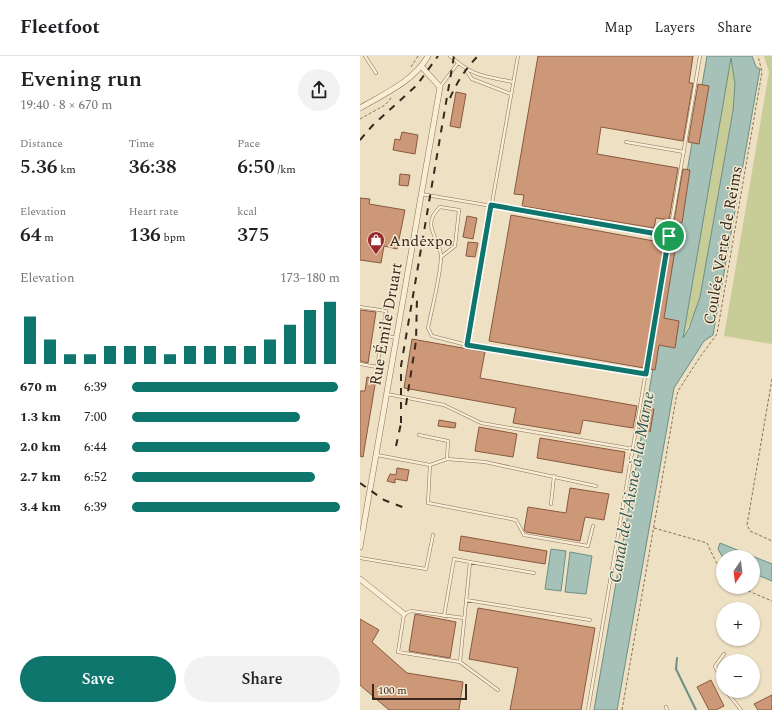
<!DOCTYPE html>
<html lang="en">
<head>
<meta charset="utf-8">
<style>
	body { margin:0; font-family:Spectral,serif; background:#f2f2f2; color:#202124; height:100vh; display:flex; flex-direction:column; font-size:15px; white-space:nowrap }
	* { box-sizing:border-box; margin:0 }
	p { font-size:13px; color:#757577 }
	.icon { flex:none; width:22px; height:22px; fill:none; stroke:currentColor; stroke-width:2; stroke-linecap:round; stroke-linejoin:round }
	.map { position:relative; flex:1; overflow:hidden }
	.drawer { display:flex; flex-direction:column; background:#fff; width:360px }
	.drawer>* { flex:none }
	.needle { width:26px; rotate:194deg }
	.buttons { position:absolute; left:356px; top:494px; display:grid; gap:8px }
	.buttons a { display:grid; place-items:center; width:44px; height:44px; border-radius:50%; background:#fff; box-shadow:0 1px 3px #0004; font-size:20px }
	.scale { position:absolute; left:12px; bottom:10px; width:95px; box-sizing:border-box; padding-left:4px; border:2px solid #38291e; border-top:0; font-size:11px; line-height:14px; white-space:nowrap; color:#38291e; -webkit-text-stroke:3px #f6ead2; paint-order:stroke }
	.pin { position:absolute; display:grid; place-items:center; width:34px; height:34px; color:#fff; margin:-17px; border:2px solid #fff; border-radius:50%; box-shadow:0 1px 4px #0007 }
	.round { display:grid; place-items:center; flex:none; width:42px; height:42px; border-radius:21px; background:#f2f2f2 }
	.summary { display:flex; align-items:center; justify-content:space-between; height:68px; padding:0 20px }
	h1 { font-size:22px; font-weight:600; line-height:30px }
	.stats { display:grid; grid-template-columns:repeat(3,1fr); gap:6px; height:68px; padding:4px 20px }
	.stats div { display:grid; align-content:center }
	.stats b { font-size:20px; font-weight:600 }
	.stats small { font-size:11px; font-weight:400 }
	.stats p { font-size:11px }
	.chart { height:112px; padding:8px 20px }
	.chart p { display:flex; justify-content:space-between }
	.chart svg { width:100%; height:72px; margin-top:4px; stroke:#0f766e; stroke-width:6 }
	.cta { display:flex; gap:8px; margin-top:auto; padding:8px 20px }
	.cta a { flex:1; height:46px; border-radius:24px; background:#0f766e; color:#fff; font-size:16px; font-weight:600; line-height:46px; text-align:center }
	.cta a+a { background:#f2f2f2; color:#202124 }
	ul { padding:0 20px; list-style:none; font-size:13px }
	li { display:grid; grid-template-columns:64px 48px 1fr; align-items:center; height:30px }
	li i { height:10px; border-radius:5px; background:#0f766e }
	header { display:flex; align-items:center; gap:24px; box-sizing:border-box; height:56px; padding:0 20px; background:#fff; border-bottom:1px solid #e0e0e0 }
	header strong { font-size:19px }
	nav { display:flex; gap:22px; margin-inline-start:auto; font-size:14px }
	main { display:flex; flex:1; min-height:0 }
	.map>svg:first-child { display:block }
	.green { fill:#c8cc96 }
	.water { fill:#a5c1b8; stroke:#6c8f85; fill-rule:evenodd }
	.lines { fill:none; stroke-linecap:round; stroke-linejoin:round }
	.stream { stroke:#6c8f85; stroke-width:2 }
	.building { fill:#cd9878; stroke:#88593f }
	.lane-casing { stroke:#887159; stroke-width:3.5 }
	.street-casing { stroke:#887159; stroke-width:6 }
	.path { stroke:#887159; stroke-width:1; stroke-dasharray:3 2; stroke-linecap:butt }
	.lane { stroke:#f9edd6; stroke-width:2.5 }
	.street { stroke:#f9edd6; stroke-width:5 }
	.rail { stroke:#38291e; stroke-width:2; stroke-dasharray:7 7; stroke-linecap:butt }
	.route-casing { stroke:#fff; stroke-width:8 }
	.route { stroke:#0f766e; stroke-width:5 }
	.labels { text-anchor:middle; stroke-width:3; stroke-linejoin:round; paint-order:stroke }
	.poi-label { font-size:16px; fill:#38291e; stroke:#f6ead2; text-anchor:start }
	.street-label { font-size:16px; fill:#38291e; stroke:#f6ead2 }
	.water-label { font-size:17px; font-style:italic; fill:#2d5854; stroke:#f6ead2 }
</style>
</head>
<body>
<header>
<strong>Fleetfoot</strong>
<nav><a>Map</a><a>Layers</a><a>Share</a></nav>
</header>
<main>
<section class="drawer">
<div class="summary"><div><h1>Evening run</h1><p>19:40 · 8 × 670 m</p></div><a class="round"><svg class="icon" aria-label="share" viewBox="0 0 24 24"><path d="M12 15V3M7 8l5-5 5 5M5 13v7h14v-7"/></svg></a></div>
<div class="stats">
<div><p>Distance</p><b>5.36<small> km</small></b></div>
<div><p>Time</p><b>36:38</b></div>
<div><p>Pace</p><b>6:50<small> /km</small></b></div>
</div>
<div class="stats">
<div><p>Elevation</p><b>64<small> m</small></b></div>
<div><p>Heart rate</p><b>136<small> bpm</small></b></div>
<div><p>kcal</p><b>375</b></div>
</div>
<div class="chart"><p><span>Elevation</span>173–180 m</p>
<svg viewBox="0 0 160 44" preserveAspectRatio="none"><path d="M5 44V15M15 44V29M25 44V38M35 44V38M45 44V33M55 44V33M65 44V33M75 44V38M85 44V33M95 44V33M105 44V33M115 44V33M125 44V29M135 44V20M145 44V11M155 44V6"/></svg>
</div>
<ul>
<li><b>670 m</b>6:39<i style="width:99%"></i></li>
<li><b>1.3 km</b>7:00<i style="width:81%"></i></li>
<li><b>2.0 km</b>6:44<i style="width:95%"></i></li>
<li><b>2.7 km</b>6:52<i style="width:88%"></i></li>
<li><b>3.4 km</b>6:39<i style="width:100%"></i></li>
</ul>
<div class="cta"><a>Save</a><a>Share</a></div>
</section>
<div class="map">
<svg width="412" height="654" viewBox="0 0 412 654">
	<rect width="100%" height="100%" fill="#eee0c2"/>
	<!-- green -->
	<path class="green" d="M404,0H412V288L364,280L409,16Z
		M371,1L375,28L373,55L341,237L334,258L322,283Z"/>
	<!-- water -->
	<path class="water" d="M347,0H392L396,11L400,13L353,279L344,285L314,332L257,654H234ZM371,2L375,28L373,55L340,241L329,272L323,282Z
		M360,487L412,508V525L393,517V501L363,502L358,493Z
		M191,493L206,495L201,535L185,533Z
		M210,496L232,500L226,538L205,536Z"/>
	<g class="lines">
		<!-- stream -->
		<path class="stream" d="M317,602L316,613L336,654"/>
	</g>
	<!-- building -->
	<path class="building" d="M178,0H333L329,27H333L323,85L241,71L237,98L318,112L309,164L296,162L294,172L162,150L164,139L154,138Z
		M338,28L349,30L339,88L328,86Z
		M96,36L106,38L100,72L90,70Z
		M42,76L58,79L55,98L33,94L35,83L40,84Z
		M323,113L330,114L322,167L314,165Z
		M40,118L50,119L48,130L39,129Z
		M0,142L10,143L9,148L45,154L37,193L24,190L21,207L0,204Z
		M151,159L305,187L284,312L129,285Z
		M107,160L117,162L113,183L103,181Z
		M108,186L118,187L115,201L106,200Z
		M311,187L316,188L304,262L319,265L315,292L299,289L295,314L289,313Z
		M0,254L16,256L8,307L0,305Z
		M52,283L125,296L120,322L277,350L273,372L223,364L220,378L153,367L156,352L44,332Z
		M7,321L16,323L3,401L0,400V335H5Z
		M283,351L294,353L290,376L279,373Z
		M79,364L96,367L95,372L78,370Z
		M119,371L157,378L153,401L115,395Z
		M180,382L265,396L262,417L177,402Z
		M37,412L49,414L47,425L35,423V427L27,425L30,418L36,419Z
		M210,432L249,438L244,464L225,461L220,485L166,476L164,474L168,451L206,457Z
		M101,480L187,495L185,508L99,494Z
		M118,552L235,572L221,654H150L158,612L109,603Z
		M55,558L96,566L90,602L49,595Z
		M0,563L19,574L12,586L47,617L103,626L99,654H29L0,629Z
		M351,624L364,650L356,654H349L337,631Z
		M412,639V654H398L394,648Z"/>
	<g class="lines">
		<defs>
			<path id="lane" d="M5,0L16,17
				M90,0C114,21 123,20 153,26
				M106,14L112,23L151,38
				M80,31L98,7
				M266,86L324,96
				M61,138L309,180
				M81,201L95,190L99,154L80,151C59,170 82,184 81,202C80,222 72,252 68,272L72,280L107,289L285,319
				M0,251L26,255L17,311L0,308
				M23,279L36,282
				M107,289L158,0
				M27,338L84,349L121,367L273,393
				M59,379L88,385L87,403
				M17,399L70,409L68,447L156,464L164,479L228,490L233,470
				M70,409L87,403L125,406L236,430
				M191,448L194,420
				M0,502L66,513L73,479
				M106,544L230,564
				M84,560L94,503L110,506
				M104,562L51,555L44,558L38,596L100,606L138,634
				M100,606L110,506L174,517
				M363,629L355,610L364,598
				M366,635L381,654
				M306,651L307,654
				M228,654L340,0"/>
			<path id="street" d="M0,52C24,38 54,25 68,0
				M0,491L80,31L62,11
				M0,523L44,558"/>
		</defs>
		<!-- lane casing -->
		<use href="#lane" class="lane-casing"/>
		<!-- street casing -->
		<use href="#street" class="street-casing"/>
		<!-- path -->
		<path class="path" d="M51,11L58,0
			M0,63L25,49L32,41
			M412,323L387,469L390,475L412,485
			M294,472L347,487L356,506L363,516
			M379,531L412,545
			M262,654L316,343L318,335L340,301L357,278L402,16L398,0"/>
		<!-- lane -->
		<use href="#lane" class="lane"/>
		<!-- street -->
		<use href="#street" class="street"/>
		<!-- rail -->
		<path class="rail" d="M90,42C97,26 106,12 118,0
			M0,84L13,69L57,29L78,0
			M46,349L56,285L57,242
			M41,367V310L94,0
			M36,390L42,363
			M0,427L24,444L45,452"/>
	</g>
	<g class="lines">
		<defs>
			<path id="route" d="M131,149L309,180L286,318L107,289Z"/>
		</defs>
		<!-- route casing -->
		<use href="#route" class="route-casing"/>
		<!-- route -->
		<use href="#route" class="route"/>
	</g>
	<!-- icons -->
	<defs>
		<symbol id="shop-pin" viewBox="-11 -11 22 30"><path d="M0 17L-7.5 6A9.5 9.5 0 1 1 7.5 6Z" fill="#98292e" stroke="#f6ead2"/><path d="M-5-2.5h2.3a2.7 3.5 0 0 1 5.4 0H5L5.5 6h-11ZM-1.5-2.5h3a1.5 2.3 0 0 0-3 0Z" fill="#fff"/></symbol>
	</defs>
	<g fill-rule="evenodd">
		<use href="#shop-pin" x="6" y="174" width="20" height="27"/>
	</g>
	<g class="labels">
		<!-- poi labels -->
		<g class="poi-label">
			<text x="29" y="190">Andexpo</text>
		</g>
		<!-- street labels -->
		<g class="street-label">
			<text transform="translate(362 189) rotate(-80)" y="6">Coulée Verte de Reims</text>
			<text transform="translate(25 268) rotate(-80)" y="6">Rue Émile Druart</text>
		</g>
		<!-- water labels -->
		<g class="water-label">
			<text transform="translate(271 431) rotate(-80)" y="6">Canal de l'Aisne à la Marne</text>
		</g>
	</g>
</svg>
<div class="buttons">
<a><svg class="needle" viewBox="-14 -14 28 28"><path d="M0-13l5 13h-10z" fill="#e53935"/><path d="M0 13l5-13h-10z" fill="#757577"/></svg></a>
<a>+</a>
<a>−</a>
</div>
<div class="scale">100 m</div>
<div class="pin" style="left:309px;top:180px;background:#1e9e55"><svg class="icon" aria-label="arrive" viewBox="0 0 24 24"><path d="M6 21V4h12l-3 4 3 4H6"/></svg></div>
</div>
</main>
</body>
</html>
